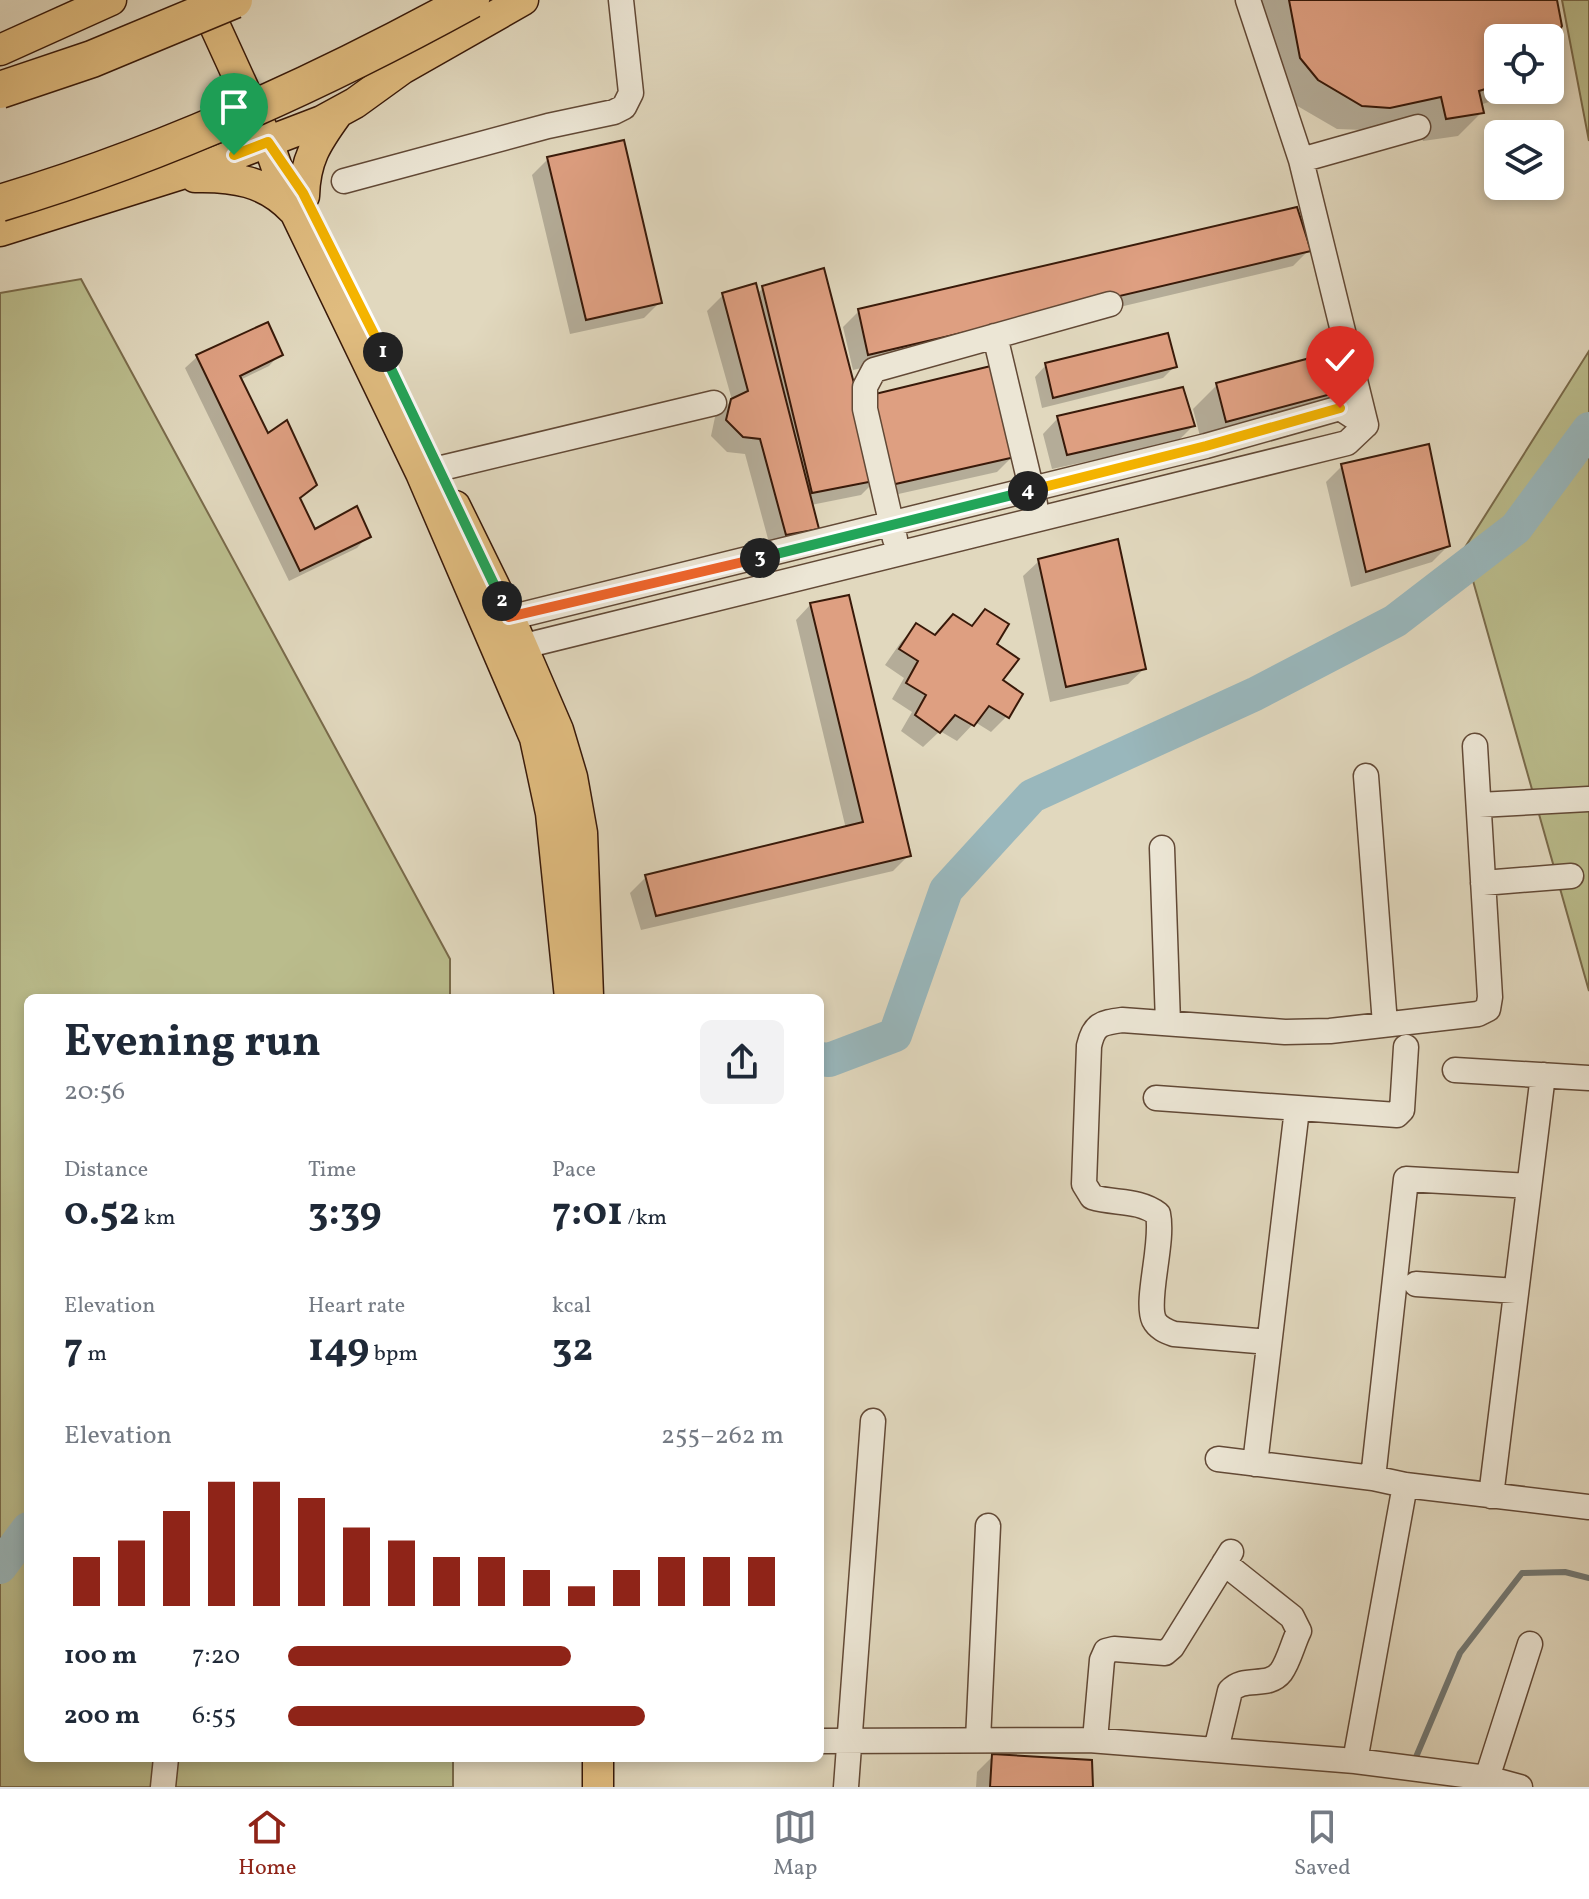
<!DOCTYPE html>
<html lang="en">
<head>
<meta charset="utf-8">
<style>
	body { margin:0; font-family:Vollkorn,serif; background:#f2f2f3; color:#1f2937; height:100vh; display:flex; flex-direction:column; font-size:30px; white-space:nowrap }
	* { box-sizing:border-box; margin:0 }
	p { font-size:26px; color:#747a83 }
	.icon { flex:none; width:44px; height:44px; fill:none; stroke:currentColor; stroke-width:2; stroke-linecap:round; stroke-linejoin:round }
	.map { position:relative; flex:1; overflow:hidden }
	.panel { position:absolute; left:24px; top:994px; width:800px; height:768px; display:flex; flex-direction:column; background:#fff; border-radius:12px; box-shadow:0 4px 12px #0003 }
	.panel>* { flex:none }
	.fabs { position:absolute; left:1484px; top:24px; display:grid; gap:16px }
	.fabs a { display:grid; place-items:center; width:80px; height:80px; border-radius:12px; background:#fff; box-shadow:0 4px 12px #0003; font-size:40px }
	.pin { position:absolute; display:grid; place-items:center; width:68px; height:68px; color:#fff; margin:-82px -34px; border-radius:50% 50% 50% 0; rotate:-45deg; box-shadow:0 0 8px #0007 }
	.pin .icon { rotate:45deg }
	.km { position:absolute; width:40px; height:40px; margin:-20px; border-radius:50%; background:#222; color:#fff; font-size:22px; line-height:40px; text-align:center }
	.round { display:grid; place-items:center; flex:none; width:84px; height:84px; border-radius:12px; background:#f2f2f3 }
	.head { display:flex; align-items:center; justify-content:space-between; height:136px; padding:0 40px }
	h1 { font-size:44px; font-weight:700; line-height:60px }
	.stats { display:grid; grid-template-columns:repeat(3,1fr); gap:12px; height:136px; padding:8px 40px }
	.stats div { display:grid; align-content:center }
	.stats b { font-size:40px; font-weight:700 }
	.stats small { font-size:22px; font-weight:400 }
	.stats p { font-size:22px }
	.chart { height:224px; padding:16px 40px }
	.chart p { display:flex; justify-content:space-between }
	.chart svg { width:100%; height:144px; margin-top:8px; stroke:#8f2418; stroke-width:6 }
	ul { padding:0 40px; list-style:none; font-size:26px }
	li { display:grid; grid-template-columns:128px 96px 1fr; align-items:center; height:60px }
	li i { height:20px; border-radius:10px; background:#8f2418 }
	.tabs { display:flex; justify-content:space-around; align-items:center; height:112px; border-top:2px solid #e0e1e3; background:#fff; font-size:22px; color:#747a83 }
	.tabs a { display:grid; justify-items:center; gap:4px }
	.tabs .current { color:#8f2418 }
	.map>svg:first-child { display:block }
	.green { fill:#babc8c; stroke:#796a4a; stroke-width:2 }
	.shadow { fill:#0003 }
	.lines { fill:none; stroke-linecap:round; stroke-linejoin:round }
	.stream { stroke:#727874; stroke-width:6 }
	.river { stroke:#99b7bc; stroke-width:34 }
	.building { fill:#de9f81; stroke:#381909; stroke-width:2 }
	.minor-casing { stroke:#624936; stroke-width:27 }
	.major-casing { stroke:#381909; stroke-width:33 }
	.minor { stroke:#ece6d5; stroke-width:24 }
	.major { stroke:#e0bc7f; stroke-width:30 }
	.highway-bridge-casing { stroke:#381909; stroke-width:39; stroke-linecap:butt }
	.highway-bridge { stroke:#e0bc7f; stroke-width:36 }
	.split-1-casing { stroke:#fff; stroke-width:16 }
	.split-2-casing { stroke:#fff; stroke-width:16 }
	.split-3-casing { stroke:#fff; stroke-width:16 }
	.split-4-casing { stroke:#fff; stroke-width:16 }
	.split-5-casing { stroke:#fff; stroke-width:16 }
	.split-1 { stroke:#f5b400; stroke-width:10 }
	.split-2 { stroke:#22a559; stroke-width:10 }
	.split-3 { stroke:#f0652b; stroke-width:10 }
	.split-4 { stroke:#22a559; stroke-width:10 }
	.split-5 { stroke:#f5b400; stroke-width:10 }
</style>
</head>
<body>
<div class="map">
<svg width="1589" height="1787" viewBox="0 0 1589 1787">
	<rect width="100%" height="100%" fill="#e1d8be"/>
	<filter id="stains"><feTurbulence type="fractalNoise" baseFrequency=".0025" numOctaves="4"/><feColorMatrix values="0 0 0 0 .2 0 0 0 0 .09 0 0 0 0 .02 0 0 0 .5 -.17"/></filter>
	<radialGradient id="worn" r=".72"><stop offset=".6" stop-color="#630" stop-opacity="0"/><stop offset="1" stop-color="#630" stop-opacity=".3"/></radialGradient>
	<!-- green -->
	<path class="green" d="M1562,0H1589V141Z
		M81,279L450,959V998H28V1758H453V1787H0V293Z
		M1589,351V991L1464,549Z"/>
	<!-- shadow -->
	<path class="shadow" d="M1261,0H1555L1550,41V38H1498V90H1513L1506,96L1480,105L1481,113L1458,136L1423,141L1417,120L1365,130L1337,129L1294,104L1277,82Z
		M548,159L660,302L644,318L570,334L532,175Z
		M1309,250L1293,266L853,370L843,327L859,311Z
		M763,288L859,410L1013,456L997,472L876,499L872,484L861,495L811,505L817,528L801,544L771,550L745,454L727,452L711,436L715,417L732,400L707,311L723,295L757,294Z
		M280,354L269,366L240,380L267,436L315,485L299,500L314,532L368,536L357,548L289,581L185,368L197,357Z
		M1046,365L1175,366L1163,378L1042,408L1035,377Z
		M1217,385L1348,388L1324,412L1202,444L1193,409Z
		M1058,418L1193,426L1177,442L1052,469L1043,434Z
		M1342,466L1448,546L1432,562L1351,587L1326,482Z
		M1039,561L1144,669L1128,684L1050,702L1023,576Z
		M811,604L909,855L893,871L641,930L630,893L646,877L846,829L796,620Z
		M985,611L1007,716L991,732L975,722L957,741L940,731L923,747L901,731L912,712L892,699L904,678L885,665L901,642L916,626L934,637L970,627Z
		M993,1756L1091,1787H976L977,1772Z"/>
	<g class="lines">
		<!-- stream -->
		<path class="stream" d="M1416,1757L1460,1653L1522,1573L1565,1572L1589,1578"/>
		<!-- river -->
		<path class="river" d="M820,1059L829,1060L895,1035L946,890L1032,796L1255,694L1395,621L1516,528L1589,429
			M0,1567L28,1529"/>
	</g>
	<!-- building -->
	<path class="building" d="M1289,0H1557L1562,26L1550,45V38H1498V85L1479,91L1484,113L1446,119L1441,97L1390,108L1362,106L1318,80L1300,58Z
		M624,140L662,303L586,320L547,157Z
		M1297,207L1311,251L868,355L858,309Z
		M824,268L879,480L812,493L762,286Z
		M756,283L819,529L786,535L760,439L743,437L726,420L731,399L748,391L722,293Z
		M268,322L283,355L240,376L268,433L287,420L317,485L300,498L315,529L357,506L371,537L300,571L196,355Z
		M1168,333L1177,367L1053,398L1045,363Z
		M1340,350L1350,389L1226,422L1216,383Z
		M995,365L1015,457L891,485L871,395Z
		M1183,387L1195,426L1067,455L1057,416Z
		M1429,444L1450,546L1366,572L1341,464Z
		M1118,539L1146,669L1066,687L1038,559Z
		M849,595L911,856L656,916L645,875L863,822L810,603Z
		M985,609L1009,624L997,644L1019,659L1003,680L1023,694L1009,718L989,706L974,726L955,715L940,733L915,715L926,695L906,683L918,661L899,649L916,623L935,635L953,614L972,626Z
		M992,1754L1092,1760L1093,1787H990Z"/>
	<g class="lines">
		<defs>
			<path id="minor" d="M1248,0L1301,160
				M344,181L548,126L614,112L624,107L631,93L621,0
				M995,336L1035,504
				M1366,425L1301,160L1418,127
				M421,473L714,403
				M895,539L865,409V387L874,370L1110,304
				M492,622L1206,446L1340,408L1366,425
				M504,651L1347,443L1366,425
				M1366,776L1385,1024
				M1479,805L1588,799
				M1162,848L1168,1023
				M1483,883L1571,876
				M1455,1070L1589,1078
				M1156,1098L1397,1115L1402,1110L1406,1047
				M1416,1284L1516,1291
				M1269,1342L1174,1334C1166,1331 1158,1328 1154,1320C1145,1300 1164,1243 1158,1214C1138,1199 1115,1204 1092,1197L1084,1184L1089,1046C1094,1024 1101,1023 1122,1020L1285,1032L1330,1031L1478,1014L1488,1009L1490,997L1475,746
				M1218,1459L1373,1478L1405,1485L1589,1507
				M1255,1464L1297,1109
				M1373,1478L1406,1179L1529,1186
				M1491,1496L1543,1075
				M978,1740L988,1526
				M1095,1740L1102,1660L1106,1651L1114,1649L1165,1653L1172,1647L1231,1552
				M820,1741L1089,1740L1355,1761L1487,1778L1520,1787
				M1216,1750L1230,1691C1244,1675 1268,1689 1281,1672C1289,1661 1293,1643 1299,1631L1292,1617L1224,1563
				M1355,1761L1405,1485
				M1487,1778L1530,1644
				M163,1787L166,1758
				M846,1787L873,1421"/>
			<path id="major" d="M203,0L268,142L285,191L421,473L535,738L551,813L570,998
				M0,50L111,0
				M195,177C233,176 266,181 293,210
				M304,196C305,160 316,143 337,114
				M0,231L194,170L322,121L355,103L402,69L523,0
				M455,506L508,614L558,730L572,777L582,833L588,996
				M598,1758V1787"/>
		</defs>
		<!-- minor casing -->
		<use href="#minor" class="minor-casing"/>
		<!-- major casing -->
		<use href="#major" class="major-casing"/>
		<!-- minor -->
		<use href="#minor" class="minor"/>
		<!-- major -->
		<use href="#major" class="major"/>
		<defs>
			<path id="highway-bridge" d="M0,90L92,59L234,0
				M0,203C165,154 320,83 471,0"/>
		</defs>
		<!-- highway-bridge casing -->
		<use href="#highway-bridge" class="highway-bridge-casing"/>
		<!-- highway-bridge -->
		<use href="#highway-bridge" class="highway-bridge"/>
	</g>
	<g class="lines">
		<defs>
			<path id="split-1" d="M234,155L268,142L303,193L383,352"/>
			<path id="split-2" d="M383,352L502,601"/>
			<path id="split-3" d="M502,601L509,617L760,558"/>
			<path id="split-4" d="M760,558L1028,491"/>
			<path id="split-5" d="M1028,491L1206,446L1340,408"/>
		</defs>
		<!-- split-1 casing -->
		<use href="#split-1" class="split-1-casing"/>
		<!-- split-2 casing -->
		<use href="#split-2" class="split-2-casing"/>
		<!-- split-3 casing -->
		<use href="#split-3" class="split-3-casing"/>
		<!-- split-4 casing -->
		<use href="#split-4" class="split-4-casing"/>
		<!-- split-5 casing -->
		<use href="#split-5" class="split-5-casing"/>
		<!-- split-1 -->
		<use href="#split-1" class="split-1"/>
		<!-- split-2 -->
		<use href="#split-2" class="split-2"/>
		<!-- split-3 -->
		<use href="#split-3" class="split-3"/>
		<!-- split-4 -->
		<use href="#split-4" class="split-4"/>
		<!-- split-5 -->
		<use href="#split-5" class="split-5"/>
	</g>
	<rect width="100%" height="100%" filter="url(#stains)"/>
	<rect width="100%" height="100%" fill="url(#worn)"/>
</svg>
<div class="fabs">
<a><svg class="icon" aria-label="locate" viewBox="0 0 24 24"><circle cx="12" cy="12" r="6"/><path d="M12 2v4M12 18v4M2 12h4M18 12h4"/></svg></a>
<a><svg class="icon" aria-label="layers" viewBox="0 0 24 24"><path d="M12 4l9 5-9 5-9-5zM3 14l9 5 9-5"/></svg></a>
</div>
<div class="pin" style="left:234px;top:155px;background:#1e9e55"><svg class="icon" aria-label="arrive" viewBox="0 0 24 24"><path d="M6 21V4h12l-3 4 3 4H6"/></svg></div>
<div class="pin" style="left:1340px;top:408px;background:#d93025"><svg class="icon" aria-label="check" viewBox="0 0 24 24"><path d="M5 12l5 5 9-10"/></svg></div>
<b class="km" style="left:383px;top:352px">1</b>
<b class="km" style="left:502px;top:601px">2</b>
<b class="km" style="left:760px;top:558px">3</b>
<b class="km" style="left:1028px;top:491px">4</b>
<section class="panel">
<div class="head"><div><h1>Evening run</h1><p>20:56</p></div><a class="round"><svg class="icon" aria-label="share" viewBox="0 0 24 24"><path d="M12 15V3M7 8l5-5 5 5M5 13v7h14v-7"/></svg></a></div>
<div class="stats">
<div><p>Distance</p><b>0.52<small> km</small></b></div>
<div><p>Time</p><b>3:39</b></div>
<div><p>Pace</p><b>7:01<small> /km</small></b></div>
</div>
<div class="stats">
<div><p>Elevation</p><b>7<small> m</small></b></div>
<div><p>Heart rate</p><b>149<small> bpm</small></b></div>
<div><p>kcal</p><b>32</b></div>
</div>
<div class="chart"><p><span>Elevation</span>255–262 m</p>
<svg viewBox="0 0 160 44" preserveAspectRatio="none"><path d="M5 44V29M15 44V24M25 44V15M35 44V6M45 44V6M55 44V11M65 44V20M75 44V24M85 44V29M95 44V29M105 44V33M115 44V38M125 44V33M135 44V29M145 44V29M155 44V29"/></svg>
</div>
<ul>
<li><b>100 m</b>7:20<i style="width:57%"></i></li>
<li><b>200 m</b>6:55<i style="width:72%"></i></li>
</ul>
</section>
</div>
<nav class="tabs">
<a class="current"><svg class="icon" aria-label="home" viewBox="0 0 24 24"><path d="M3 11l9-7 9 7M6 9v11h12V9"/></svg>Home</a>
<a><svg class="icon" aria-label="map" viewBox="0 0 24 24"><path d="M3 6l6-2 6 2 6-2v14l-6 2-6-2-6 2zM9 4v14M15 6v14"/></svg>Map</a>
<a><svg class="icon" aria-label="saved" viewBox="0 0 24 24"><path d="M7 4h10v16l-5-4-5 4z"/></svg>Saved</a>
</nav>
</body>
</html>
